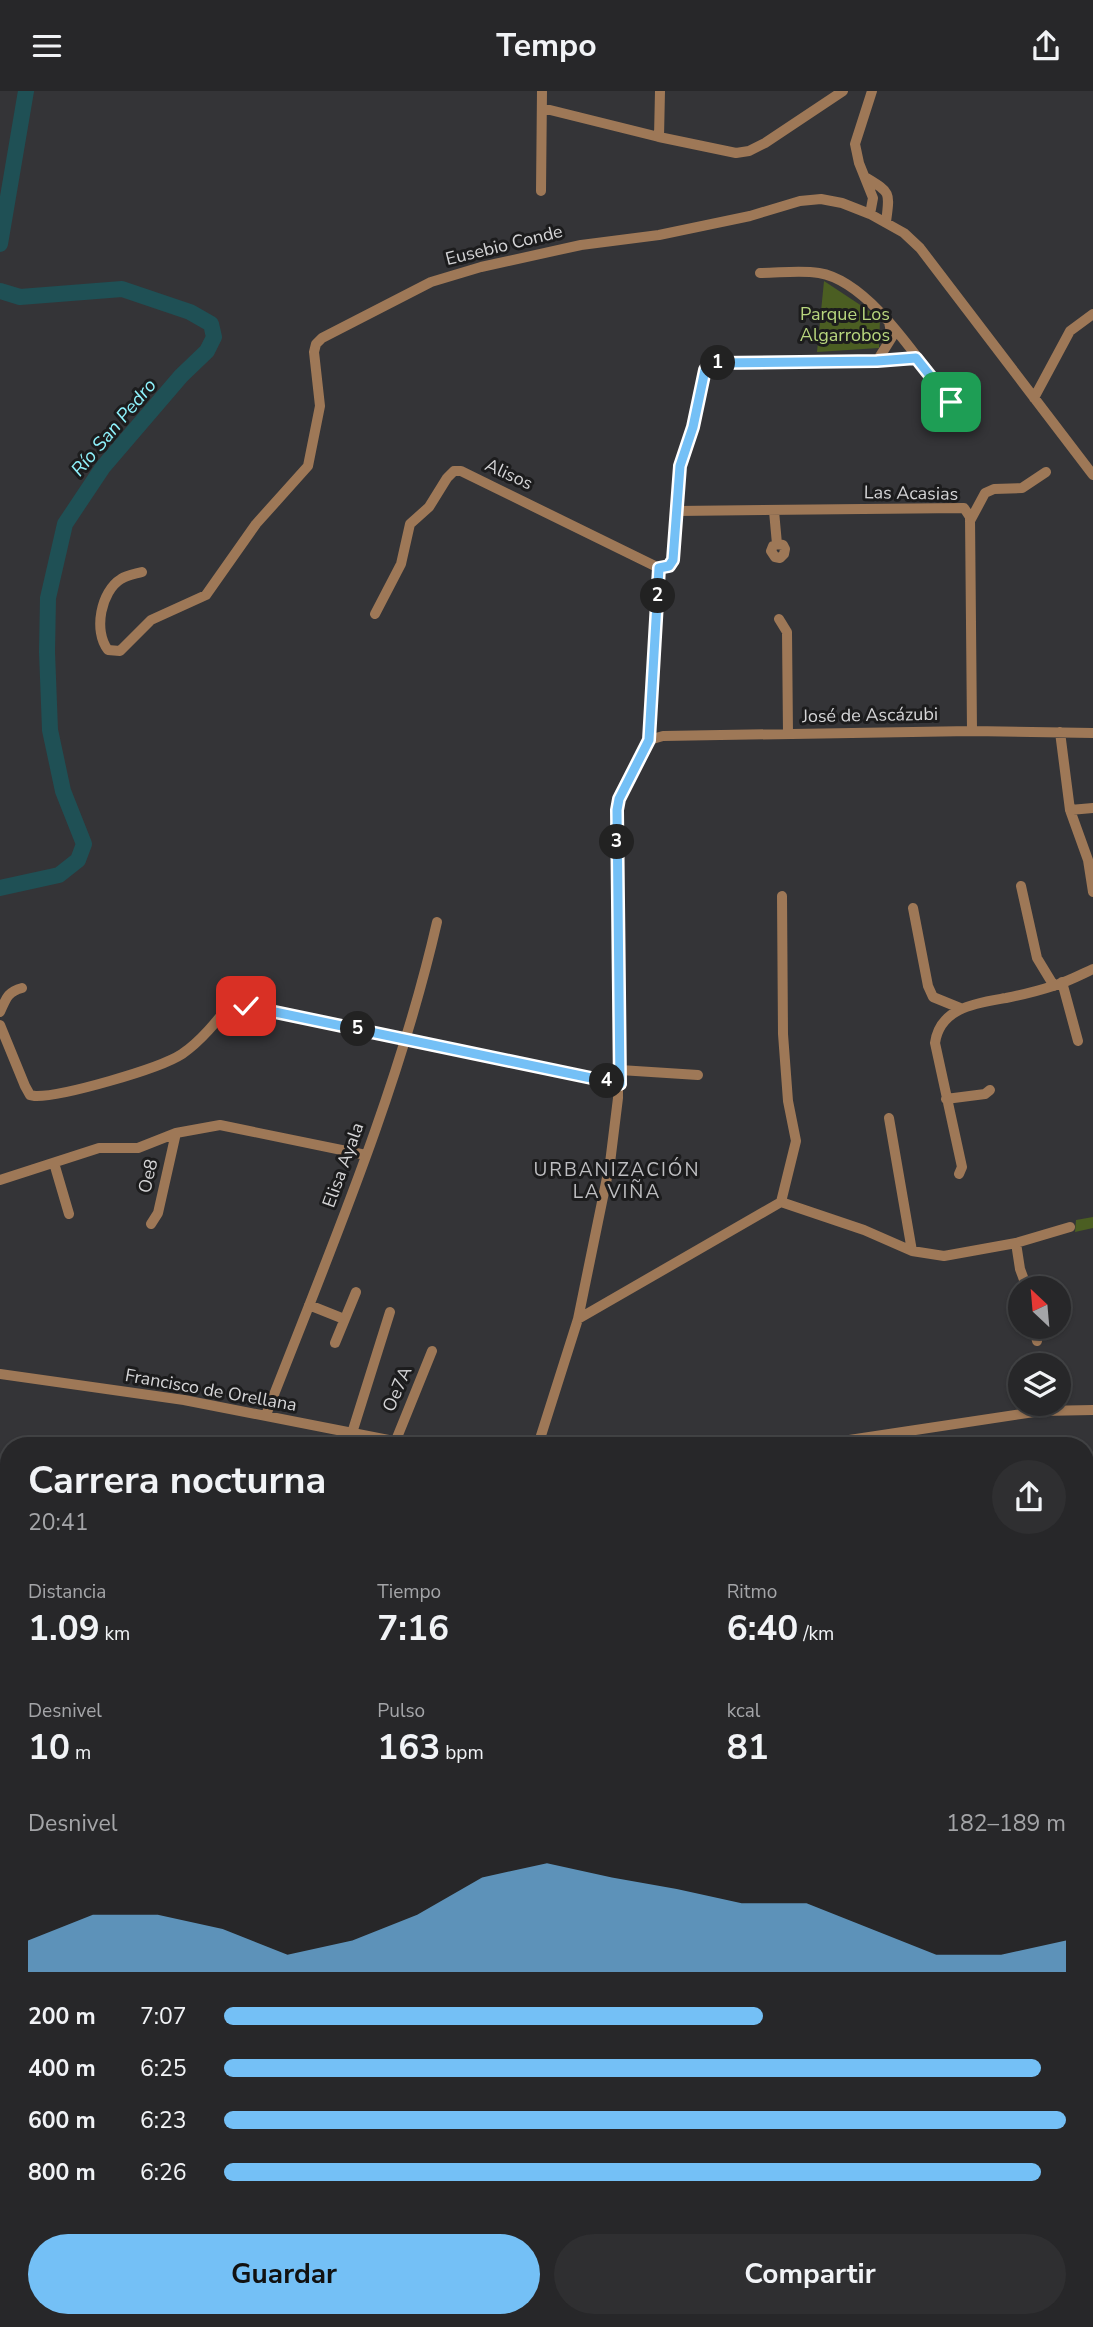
<!DOCTYPE html>
<html lang="es">
<head>
<meta charset="utf-8">
<style>
	body { margin:0; font-family:"Nunito Sans",sans-serif; background:#2f2f31; color:#f1f3f6; height:100vh; display:flex; flex-direction:column; font-size:26px; white-space:nowrap }
	* { box-sizing:border-box; margin:0 }
	p { font-size:23px; color:#a4a5a8 }
	.icon { flex:none; width:38px; height:38px; fill:none; stroke:currentColor; stroke-width:2; stroke-linecap:round; stroke-linejoin:round }
	.map { position:relative; flex:1; overflow:hidden }
	.side { position:absolute; left:0px; top:1346px; width:1094px; height:891px; display:flex; flex-direction:column; background:#272729; border-radius:28px 28px 0 0; box-shadow:0 2px 5px #0004,0 0 0 2px #434446 }
	.side>* { flex:none }
	.needle { width:46px; rotate:334deg }
	.fabs { position:absolute; left:1008px; top:1185px; display:grid; gap:14px }
	.fabs a { display:grid; place-items:center; width:63px; height:63px; border-radius:50%; background:#272729; box-shadow:0 2px 5px #0004,0 0 0 2px #434446; font-size:35px }
	.pin { position:absolute; display:grid; place-items:center; width:60px; height:60px; color:#fff; margin:-30px; border-radius:14px; box-shadow:0 4px 10px #0006 }
	.km { position:absolute; width:35px; height:35px; margin:-18px; border-radius:50%; background:#222; color:#fff; font-size:19px; line-height:35px; text-align:center }
	.round { display:grid; place-items:center; flex:none; width:74px; height:74px; border-radius:37px; background:#2f2f31 }
	.overview { display:flex; align-items:center; justify-content:space-between; height:119px; padding:0 28px }
	h1 { font-size:38px; font-weight:700; line-height:52px }
	.figures { display:grid; grid-template-columns:repeat(3,1fr); gap:10px; height:119px; padding:7px 28px }
	.figures div { display:grid; align-content:center }
	.figures b { font-size:35px; font-weight:700 }
	.figures small { font-size:19px; font-weight:400 }
	.figures p { font-size:19px }
	.chart { height:196px; padding:14px 28px }
	.chart p { display:flex; justify-content:space-between }
	.chart svg { width:100%; height:126px; margin-top:7px; fill:#74c0f6; opacity:.7 }
	.action { display:flex; gap:14px; margin-top:auto; padding:14px 28px }
	.action a { flex:1; height:80px; border-radius:42px; background:#74c0f6; color:#111; font-size:28px; font-weight:700; line-height:80px; text-align:center }
	.action a+a { background:#2f2f31; color:#f1f3f6 }
	ul { padding:0 28px; list-style:none; font-size:23px }
	li { display:grid; grid-template-columns:112px 84px 1fr; align-items:center; height:52px }
	li i { height:18px; border-radius:9px; background:#74c0f6 }
	header { display:flex; justify-content:space-between; align-items:center; height:91px; padding:0 28px; background:#272729; font-size:32px; font-weight:700 }
	.map>svg:first-child { display:block }
	.green { fill:#4b5e22 }
	.lines { fill:none; stroke-linecap:round; stroke-linejoin:round }
	.river { stroke:#1f5055; stroke-width:16 }
	.minor { stroke:#9e7857; stroke-width:10 }
	.major { stroke:#fdbe87; stroke-width:14 }
	.route-casing { stroke:#fff; stroke-width:14 }
	.route { stroke:#74c0f6; stroke-width:9 }
	.labels { text-anchor:middle; stroke-width:6; stroke-linejoin:round; paint-order:stroke }
	.street-label { font-size:18px; fill:#d5d5d7; stroke:#1c1c1d }
	.park-label { font-size:18px; fill:#b8d67e; stroke:#1c1c1d }
	.water-label { font-size:19px; font-style:italic; fill:#8ff3fd; stroke:#1c1c1d }
	.neighbourhood-label { font-size:19px; letter-spacing:2px; fill:#bebec1; stroke:#1c1c1d }
</style>
</head>
<body>
<header><svg class="icon" aria-label="menu" viewBox="0 0 24 24"><path d="M4 6h16M4 12h16M4 18h16"/></svg>Tempo<svg class="icon" aria-label="share" viewBox="0 0 24 24"><path d="M12 15V3M7 8l5-5 5 5M5 13v7h14v-7"/></svg></header>
<div class="map">
<svg width="1093" height="2236" viewBox="0 0 1093 2236">
	<rect width="100%" height="100%" fill="#343437"/>
	<!-- green -->
	<path class="green" d="M824,190L880,227L879,257L817,261Z
		M1093,1126V1137L1075,1141L1076,1129Z
		M0,1564H9V1966L0,1971Z
		M9,2005V2084L0,2083V2010Z"/>
	<g class="lines">
		<!-- river -->
		<path class="river" d="M0,153L26,0
			M0,200L20,206L122,198L190,221L211,233L214,246L207,260L181,285L103,376L65,433L48,507L47,561L50,639L63,700L84,753L78,769L59,784L0,797"/>
		<!-- minor -->
		<path class="minor" d="M542,17L659,46L736,62L749,60L765,52L843,0
			M659,46L660,0
			M865,86C891,102 890,100 886,131
			M541,100L542,0
			M870,123L873,107L859,72L855,53L872,0
			M760,182C779,182 800,179 819,182C870,190 920,272 951,311
			M877,270L892,246L889,231
			M1034,307L1070,240L1093,223
			M677,420L964,417L970,426L972,640
			M774,420L777,453L773,455L771,460L775,466L780,467L784,463L785,458L783,454L777,453
			M970,430L985,402L994,398L1022,397L1046,381
			M659,477L669,475L672,469L680,375L693,336L705,279L709,273L877,270L916,267
			M142,481C135,483 127,484 121,488C101,500 93,540 108,559L120,560L151,529L206,504L256,433L308,375L320,315L314,261L316,253L322,247L431,191L481,176L581,154L659,144L750,125L800,110L821,108L842,112L870,123L904,142L920,157L1093,384
			M375,523L401,473L410,433L429,416L447,387L454,380H461L659,477
			M779,528L787,541L788,643
			M1060,641L1070,719L1088,769L1093,801
			M649,649L663,645L972,640L1093,642
			M1070,719L1093,717
			M1021,795L1037,867L1054,895
			M913,817L928,895L933,906L960,917
			M1062,891L1078,950
			M0,921C6,908 7,901 22,897
			M0,934L25,995L30,1004L35,1005C61,1006 159,978 182,963C201,950 217,930 231,912L620,993
			M620,979L698,984
			M946,1008L985,1003L990,999
			M889,1027L912,1160
			M54,1072L69,1123
			M959,1083L962,1076L935,952C940,916 977,912 1006,907C1021,904 1038,900 1053,895C1067,891 1080,884 1093,878
			M0,1089L99,1057H138L176,1042L220,1034L366,1064
			M781,1111L864,1139L912,1160L944,1165L1016,1152L1070,1136
			M151,1133L158,1122L176,1042
			M1016,1152L1020,1178L1027,1197
			M309,1214L344,1228
			M578,1228L781,1111L796,1050L788,1010L783,943L782,805
			M1034,1236L1037,1250
			M335,1252L356,1201
			M0,1283L184,1309L414,1354
			M266,1324C329,1162 398,1001 437,831
			M352,1342L390,1221
			M396,1349L432,1260
			M538,1354L578,1228L610,1072L618,1007L617,719L619,708L649,649L659,477
			M794,1354L836,1351L1041,1320L1093,1319
			M1089,1541H1093
			M1085,1809L1093,1808
			M1085,1973H1093
			M1085,2020H1093
			M1085,2075H1093
			M0,2174L9,2158
			M667,2228L668,2236
			M77,2236L79,2228
			M729,2236V2228
			M852,2236L853,2228
			M1057,2236V2228"/>
		<!-- major -->
		<path class="major" d="M1085,1691H1093
			M1085,1704H1093
			M0,1978L9,1973
			M0,2001L9,1996
			M0,2083L9,2084
			M169,2236L171,2228"/>
	</g>
	<g class="lines">
		<defs>
			<path id="route" d="M246,915L620,993L617,719L619,708L649,649L659,477L669,475L673,469L680,375L693,336L705,279L709,273L716,272L877,270L916,267L951,311"/>
		</defs>
		<!-- route casing -->
		<use href="#route" class="route-casing"/>
		<!-- route -->
		<use href="#route" class="route"/>
	</g>
	<g class="labels">
		<!-- street labels -->
		<g class="street-label">
			<text transform="translate(504 154) rotate(-14)" y="6">Eusebio Conde</text>
			<text transform="translate(509 383) rotate(25)" y="6">Alisos</text>
			<text transform="translate(911 402) rotate(1)" y="6">Las Acasias</text>
			<text transform="translate(870 624) rotate(-1)" y="6">José de Ascázubi</text>
			<text transform="translate(343 1074) rotate(-70)" y="6">Elisa Ayala</text>
			<text transform="translate(148 1085) rotate(-77)" y="6">Oe8</text>
			<text transform="translate(397 1298) rotate(-67)" y="6">Oe7A</text>
			<text transform="translate(211 1299) rotate(10)" y="6">Francisco de Orellana</text>
		</g>
		<!-- park labels -->
		<g class="park-label">
			<text x="845" y="229">Parque Los<tspan x="845" dy="21">Algarrobos</tspan></text>
		</g>
		<!-- water labels -->
		<g class="water-label">
			<text transform="translate(113 336) rotate(-50)" y="7">Río San Pedro</text>
		</g>
		<!-- neighbourhood labels -->
		<g class="neighbourhood-label">
			<text x="617" y="1085">URBANIZACIÓN<tspan x="617" dy="22">LA VIÑA</tspan></text>
		</g>
	</g>
</svg>
<div class="fabs">
<a><svg class="needle" viewBox="-14 -14 28 28"><path d="M0-13l5 13h-10z" fill="#e53935"/><path d="M0 13l5-13h-10z" fill="#a4a5a8"/></svg></a>
<a><svg class="icon" aria-label="layers" viewBox="0 0 24 24"><path d="M12 4l9 5-9 5-9-5zM3 14l9 5 9-5"/></svg></a>
</div>
<div class="pin" style="left:951px;top:311px;background:#1e9e55"><svg class="icon" aria-label="arrive" viewBox="0 0 24 24"><path d="M6 21V4h12l-3 4 3 4H6"/></svg></div>
<div class="pin" style="left:246px;top:915px;background:#d93025"><svg class="icon" aria-label="check" viewBox="0 0 24 24"><path d="M5 12l5 5 9-10"/></svg></div>
<b class="km" style="left:718px;top:272px">1</b>
<b class="km" style="left:658px;top:505px">2</b>
<b class="km" style="left:617px;top:751px">3</b>
<b class="km" style="left:607px;top:990px">4</b>
<b class="km" style="left:358px;top:938px">5</b>
<section class="side">
<div class="overview"><div><h1>Carrera nocturna</h1><p>20:41</p></div><a class="round"><svg class="icon" aria-label="share" viewBox="0 0 24 24"><path d="M12 15V3M7 8l5-5 5 5M5 13v7h14v-7"/></svg></a></div>
<div class="figures">
<div><p>Distancia</p><b>1.09<small> km</small></b></div>
<div><p>Tiempo</p><b>7:16</b></div>
<div><p>Ritmo</p><b>6:40<small> /km</small></b></div>
</div>
<div class="figures">
<div><p>Desnivel</p><b>10<small> m</small></b></div>
<div><p>Pulso</p><b>163<small> bpm</small></b></div>
<div><p>kcal</p><b>81</b></div>
</div>
<div class="chart"><p><span>Desnivel</span>182–189 m</p>
<svg viewBox="0 0 160 44" preserveAspectRatio="none"><path d="M0 44V33L10 24L20 24L30 29L40 38L50 33L60 24L70 11L80 6L90 11L100 15L110 20L120 20L130 29L140 38L150 38L160 33V44z"/></svg>
</div>
<ul>
<li><b>200 m</b>7:07<i style="width:64%"></i></li>
<li><b>400 m</b>6:25<i style="width:97%"></i></li>
<li><b>600 m</b>6:23<i style="width:100%"></i></li>
<li><b>800 m</b>6:26<i style="width:97%"></i></li>
</ul>
<div class="action"><a>Guardar</a><a>Compartir</a></div>
</section>
</div>
</body>
</html>
